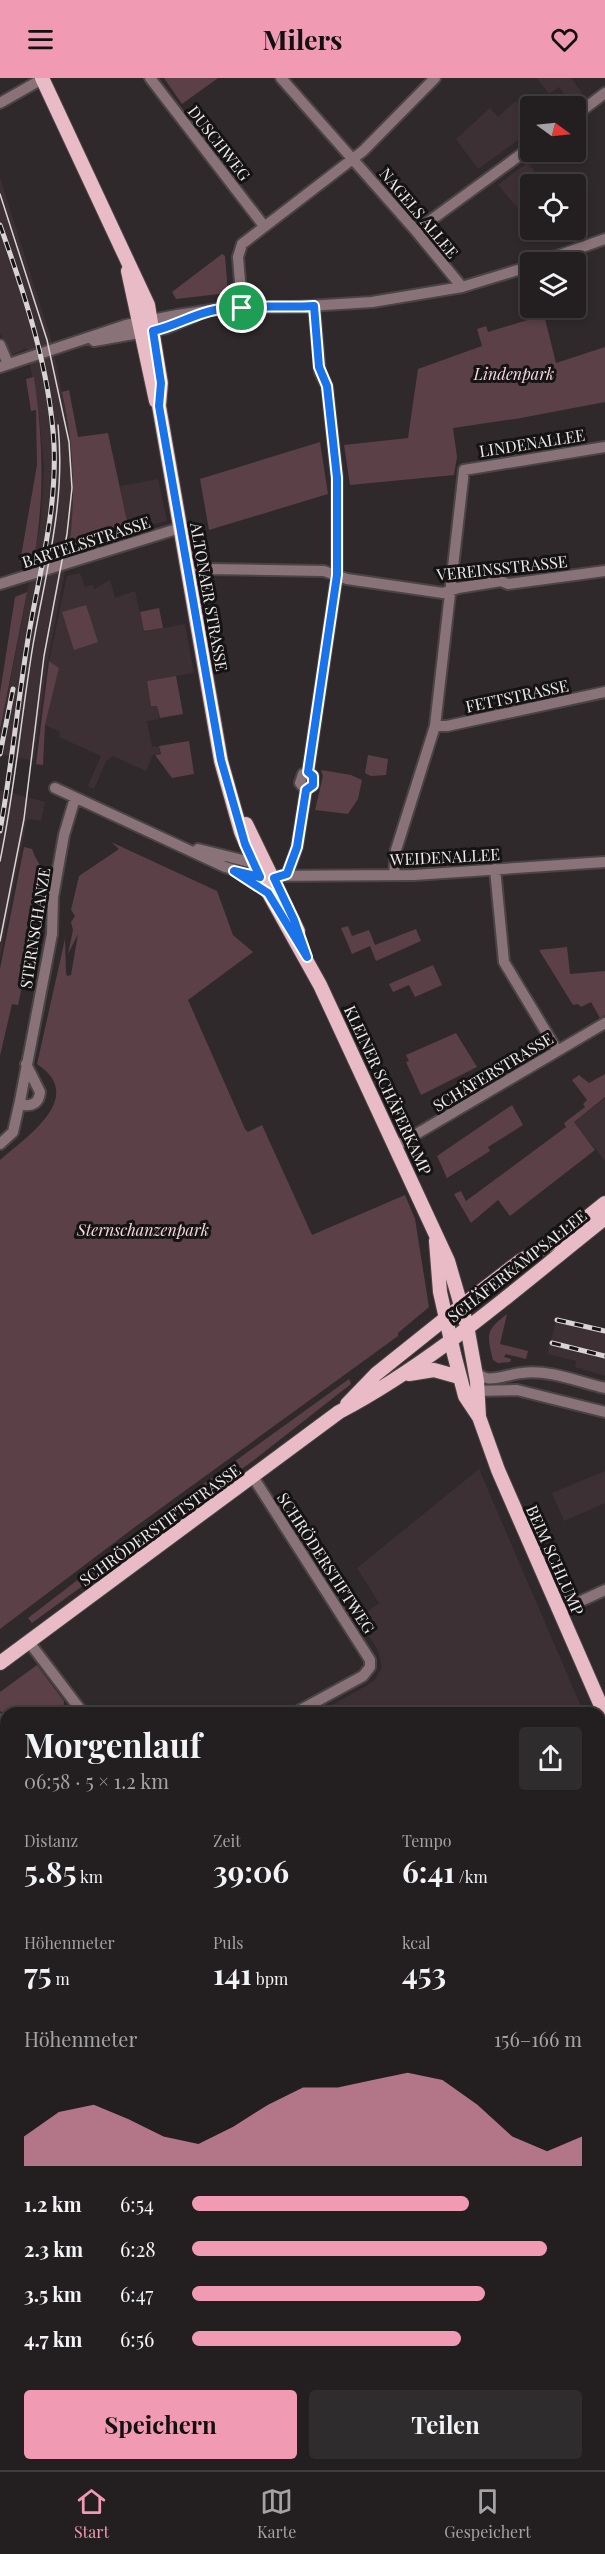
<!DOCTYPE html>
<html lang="de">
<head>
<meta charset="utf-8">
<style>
	body { margin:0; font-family:"Playfair Display",serif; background:#2f2c2d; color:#f1f3f6; height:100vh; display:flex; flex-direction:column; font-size:22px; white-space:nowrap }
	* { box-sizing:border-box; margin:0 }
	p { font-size:20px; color:#a3a2a5 }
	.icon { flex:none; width:33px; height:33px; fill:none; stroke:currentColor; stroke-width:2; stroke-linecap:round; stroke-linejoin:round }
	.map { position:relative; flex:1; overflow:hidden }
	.panel { position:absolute; left:0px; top:1629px; width:606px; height:764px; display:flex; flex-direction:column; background:#231f20; border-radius:18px 18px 0 0; box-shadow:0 3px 9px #0003,0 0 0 2px #403d3e }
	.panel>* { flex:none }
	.needle { width:39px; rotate:105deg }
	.controls { position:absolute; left:520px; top:18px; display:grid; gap:12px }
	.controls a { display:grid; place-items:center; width:66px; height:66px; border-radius:6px; background:#231f20; box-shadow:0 3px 9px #0003,0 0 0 2px #403d3e; font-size:30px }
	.pin { position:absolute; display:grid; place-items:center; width:51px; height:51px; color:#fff; margin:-26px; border:3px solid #fff; border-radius:50%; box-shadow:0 2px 6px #0007 }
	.round { display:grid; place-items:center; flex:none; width:63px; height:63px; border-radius:6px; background:#2f2c2d }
	.head { display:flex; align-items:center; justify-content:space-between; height:102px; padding:0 24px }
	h1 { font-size:33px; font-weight:700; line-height:45px }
	.stats { display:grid; grid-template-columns:repeat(3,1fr); gap:9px; height:102px; padding:6px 24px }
	.stats div { display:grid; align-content:center }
	.stats b { font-size:30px; font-weight:700 }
	.stats small { font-size:16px; font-weight:400 }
	.stats p { font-size:16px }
	.chart { height:168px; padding:12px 24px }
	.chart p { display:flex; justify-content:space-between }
	.chart svg { width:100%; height:108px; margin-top:6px; fill:#f19ab4; opacity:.7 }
	.primary-button { display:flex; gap:12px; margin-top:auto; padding:12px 24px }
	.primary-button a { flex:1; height:69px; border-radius:6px; background:#f19ab4; color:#111; font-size:24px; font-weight:700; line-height:69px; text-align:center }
	.primary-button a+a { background:#2f2c2d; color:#f1f3f6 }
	ul { padding:0 24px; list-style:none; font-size:20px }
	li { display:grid; grid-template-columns:96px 72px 1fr; align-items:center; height:45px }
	li i { height:15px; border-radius:8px; background:#f19ab4 }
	header { display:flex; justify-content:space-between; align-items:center; height:78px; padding:0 24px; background:#f19ab4; color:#111; font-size:27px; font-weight:700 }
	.menu { display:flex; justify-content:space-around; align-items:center; height:84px; border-top:2px solid #403d3e; background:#231f20; font-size:16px; color:#a3a2a5 }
	.menu a { display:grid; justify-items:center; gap:3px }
	.menu .on { color:#f19ab4 }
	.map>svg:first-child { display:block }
	.built { fill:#3d3034 }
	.green { fill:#5b4048 }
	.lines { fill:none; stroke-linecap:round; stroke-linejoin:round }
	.minor-casing { stroke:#4a4446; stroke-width:14 }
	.major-casing { stroke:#4a4446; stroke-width:16 }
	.minor { stroke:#897379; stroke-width:10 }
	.major { stroke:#e9bbc7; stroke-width:14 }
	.tram { stroke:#d8d4d5; stroke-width:1.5 }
	.rail-casing { stroke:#d8d4d5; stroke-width:5 }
	.rail { stroke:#151313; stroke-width:3; stroke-dasharray:9; stroke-linecap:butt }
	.route-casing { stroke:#fff; stroke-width:12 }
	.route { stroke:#1a73e8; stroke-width:8 }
	.labels { text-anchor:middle; stroke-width:6; stroke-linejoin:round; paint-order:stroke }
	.street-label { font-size:16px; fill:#f0eced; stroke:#151313 }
	.park-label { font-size:16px; font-style:italic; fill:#f8d8e0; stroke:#151313 }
</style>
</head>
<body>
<header><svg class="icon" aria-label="menu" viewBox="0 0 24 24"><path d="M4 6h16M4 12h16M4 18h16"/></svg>Milers<svg class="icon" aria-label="heart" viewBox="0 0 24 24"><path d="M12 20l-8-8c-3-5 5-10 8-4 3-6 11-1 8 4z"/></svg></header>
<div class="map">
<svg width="605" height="2392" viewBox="0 0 605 2392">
	<rect width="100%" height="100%" fill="#2f292b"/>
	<!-- built -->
	<path class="built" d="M537,0H571L582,15L570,24L559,9L549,16Z
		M516,23L531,44V53L478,91L456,61L490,30L498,39Z
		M528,84L542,105L556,94L563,106H531V125L520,133L498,107Z
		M0,100L51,261L75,378L76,415L69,471L47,587L34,683L0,676V656L41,442L44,389L39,336L27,270L11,277L0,255Z
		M158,401L167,443L129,452L120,408Z
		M80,495L85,509L93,507L94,511L110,502L115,520L135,513L144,554L185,546L194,595L147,603L151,628H157L159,641L147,643L152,669L159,668L160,675L153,677L146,693L113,678L106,683L94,711L88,708L101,678L59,659L60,654L45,647L59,590L49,583L67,498Z
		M0,712L45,724L41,743L27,741L0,880Z
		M605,1020V1083L574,1044Z
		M557,1239L605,1250V1298L575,1289L576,1283L547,1276Z
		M479,1391L583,1633L319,1635L374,1603L382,1589L378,1572L357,1541L379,1525L357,1490Z
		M605,1393V1425L564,1443L552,1415Z
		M600,1667L605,1679V1843L600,1834Z
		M6,1748V1860L0,1863V1753Z
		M6,2220V2386H204L206,2392H0V2223Z"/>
	<!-- green -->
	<path class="green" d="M164,0H218L182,26Z
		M222,176L225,178L228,215L176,221L172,214Z
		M544,237L556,285L605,269V324L521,340L453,350L457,379L454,397L350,407L344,367L408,360L418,291L482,268L477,251L486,248L488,254Z
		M34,299C43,361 45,418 34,480L20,484L37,387L36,332L31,333L26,301Z
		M69,312L78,359L108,355L129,452L69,472C76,417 74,368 62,314Z
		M320,364L328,416L209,452L200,401Z
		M27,514L0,652V615L15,519Z
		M86,527L98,564L74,572L62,534Z
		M159,530L163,550L144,553L140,534Z
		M49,583L59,590L45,647L43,687L36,686Z
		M176,598L183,636L160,640L157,628H151L147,603Z
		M189,663L194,696L172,700L155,677L161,676L159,668Z
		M368,677L388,681L386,697L371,698L365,695Z
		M321,692L351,697L362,702L358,721L348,736L315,732L323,698Z
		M111,764L217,813L233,857L253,874L188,922L245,1051L248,1054L262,1047L312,1157L405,1117L415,1141L429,1229L398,1255V1258L135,1449L0,1551V1082C27,1058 87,1019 37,986L65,861L66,894L67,898L71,897L78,856L68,876L73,852L71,844L75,838L71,832L79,798L119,771Z
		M24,769L32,771C34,778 38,783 41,789C44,799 37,833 32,841L35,852L26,866L28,875H25V881L19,888L26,890L18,927L12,926L0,978V891Z
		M348,848L352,858L369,852L375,867L416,851L421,863L376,883L370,868L352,876L341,850Z
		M567,869L570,896L605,893V937L600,940L591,924L581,929L578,926L573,927L539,872Z
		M433,887L442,907L415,919L409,907L393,914L389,906Z
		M456,955L477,989L421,1017L406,984L409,983L406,977Z
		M605,996V1019L574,1044L595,1072L510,1138L498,1122L471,1145L454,1116L461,1113L466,1123L566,1049L564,1045L585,1029L583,1026L587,1022L572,1002L579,997L589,1005Z
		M512,1027L523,1047L488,1069L490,1073L447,1100L437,1078Z
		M507,1236L500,1266L528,1273L526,1281L506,1276L504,1279L511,1281L510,1284L498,1285L493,1282C487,1256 485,1253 507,1236Z
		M349,1301L351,1306L254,1382L32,1545L28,1540L191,1415Z
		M37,1587L64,1623L63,1633L61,1635L6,1636L0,1633V1614Z"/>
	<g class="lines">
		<defs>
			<path id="minor" d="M150,0L264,148
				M281,0L416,153L462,209
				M0,25L44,0
				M576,37L605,15
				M416,153L531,69
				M540,184L605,161
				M242,229L238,179L242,166L363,73L435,0
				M94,263L167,250L195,238
				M0,267L8,286
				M0,289L126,247L177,237L225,230L293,229L372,224L462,209L531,188
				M188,494L210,491L324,493L347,501L443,515L458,510L501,503L508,506L605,493
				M0,506L180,450
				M435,648H447L605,614
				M308,694L313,698V707L306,712L300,705L303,696L308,694L337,497V400L327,308L320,294L314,228
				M55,710L225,789L257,798L414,797L605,784
				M198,771L258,786
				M495,791L504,884L557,972
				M287,797L297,769L306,712
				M394,797L396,772L435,648L464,392L605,369
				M20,1023L24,1027C34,1028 39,1024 40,1014L26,986
				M0,1066L13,1054L20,1023L52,856L53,819L64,757L75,720
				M396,1068L605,945
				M475,1291C483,1309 506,1296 522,1295C549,1291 579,1304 605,1310
				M470,1313L517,1312L605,1334
				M253,1399L370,1582V1589L363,1598L295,1635
				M559,1533L605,1512
				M29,1564L83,1635
				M0,1642H6
				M600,1646L605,1644
				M0,1743L6,1739
				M0,1802L6,1799
				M600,1870L605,1868
				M0,1969L6,1966
				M600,2159V2179
				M600,2267L605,2261
				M304,2386L308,2392
				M506,2386L515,2392
				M381,2392L388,2386"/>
			<path id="major" d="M42,0L148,227L161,305L159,328L221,683L241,754L262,803L320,907L448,1183L467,1248L477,1303L479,1339L498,1392L605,1637
				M128,193L156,323
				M246,746L298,853
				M436,1163L440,1214L454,1276L465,1318L479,1339
				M409,1296L434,1292L459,1299
				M347,1326L376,1296L446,1240L520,1183L564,1158L605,1125
				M0,1585L339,1334C436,1283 519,1208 605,1140
				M0,1895L6,1903
				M0,1909L6,1923
				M600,2079L605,2078
				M600,2096H605
				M0,2187L6,2184
				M0,2203L6,2201"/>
		</defs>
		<!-- minor casing -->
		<use href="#minor" class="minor-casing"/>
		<!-- major casing -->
		<use href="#major" class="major-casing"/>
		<!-- minor -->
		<use href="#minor" class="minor"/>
		<!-- major -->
		<use href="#major" class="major"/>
		<!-- tram -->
		<path class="tram" d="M0,116L47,262L69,364L72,410L67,456L44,578L24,741L0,863
			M0,783C15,711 21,639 33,567C46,493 66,423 58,347"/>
		<defs>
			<path id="rail" d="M0,147C25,217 50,292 54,367C57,431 40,492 29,555C18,621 12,687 0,753
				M0,676L13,611
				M557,1242L605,1253
				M552,1265L605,1278"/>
		</defs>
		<!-- rail casing -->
		<use href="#rail" class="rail-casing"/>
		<!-- rail -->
		<use href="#rail" class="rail"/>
	</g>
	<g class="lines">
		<defs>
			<path id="route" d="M314,228L319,289L327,308L337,400V497L308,694L313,698V707L306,712L297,769L287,796L274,800L294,842L307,879L268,815L234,793L260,799L245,766L221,682L159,328L161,305L153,253C175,248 194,236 215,232C247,226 281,230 314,228Z"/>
		</defs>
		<!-- route casing -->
		<use href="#route" class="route-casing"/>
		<!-- route -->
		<use href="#route" class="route"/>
	</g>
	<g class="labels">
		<!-- street labels -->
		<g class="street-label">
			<text transform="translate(219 65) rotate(52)" y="6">DUSCHWEG</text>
			<text transform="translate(419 135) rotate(50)" y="6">NAGELS ALLEE</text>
			<text transform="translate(532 365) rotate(-9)" y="6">LINDENALLEE</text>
			<text transform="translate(86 464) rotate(-18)" y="6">BARTELSSTRASSE</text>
			<text transform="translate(502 490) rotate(-6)" y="6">VEREINSSTRASSE</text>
			<text transform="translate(209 519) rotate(80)" y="6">ALTONAER STRASSE</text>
			<text transform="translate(517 618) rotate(-12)" y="6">FETTSTRASSE</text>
			<text transform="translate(445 779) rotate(-3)" y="6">WEIDENALLEE</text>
			<text transform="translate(35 850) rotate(-81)" y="6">STERNSCHANZE</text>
			<text transform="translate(493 994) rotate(-31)" y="6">SCHÄFERSTRASSE</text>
			<text transform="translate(388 1012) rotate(65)" y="6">KLEINER SCHÄFERKAMP</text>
			<text transform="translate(517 1188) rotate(-38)" y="6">SCHÄFERKAMPSALLEE</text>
			<text transform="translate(160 1447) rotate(-36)" y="6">SCHRÖDERSTIFTSTRASSE</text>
			<text transform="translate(555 1482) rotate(66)" y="6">BEIM SCHLUMP</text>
			<text transform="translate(326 1485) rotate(57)" y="6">SCHRÖDERSTIFTWEG</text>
		</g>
		<!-- park labels -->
		<g class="park-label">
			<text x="514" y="302">Lindenpark</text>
			<text x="143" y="1158">Sternschanzenpark</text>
		</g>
	</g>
</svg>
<div class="controls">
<a><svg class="needle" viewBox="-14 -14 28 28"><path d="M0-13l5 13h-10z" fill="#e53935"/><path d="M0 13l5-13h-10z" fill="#a3a2a5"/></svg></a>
<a><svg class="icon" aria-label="locate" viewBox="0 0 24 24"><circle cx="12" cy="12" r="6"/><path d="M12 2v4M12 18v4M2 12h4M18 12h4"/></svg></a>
<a><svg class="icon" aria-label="layers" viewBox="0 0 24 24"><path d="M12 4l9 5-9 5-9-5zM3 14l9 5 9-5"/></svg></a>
</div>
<div class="pin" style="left:242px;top:230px;background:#1e9e55"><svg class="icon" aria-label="arrive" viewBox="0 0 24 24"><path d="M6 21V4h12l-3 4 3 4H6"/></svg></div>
<section class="panel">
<div class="head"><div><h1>Morgenlauf</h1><p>06:58 · 5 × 1.2 km</p></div><a class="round"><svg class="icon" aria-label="share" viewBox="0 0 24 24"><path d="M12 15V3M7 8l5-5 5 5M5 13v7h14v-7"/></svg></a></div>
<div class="stats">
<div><p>Distanz</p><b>5.85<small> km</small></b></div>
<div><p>Zeit</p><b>39:06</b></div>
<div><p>Tempo</p><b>6:41<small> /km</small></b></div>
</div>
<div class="stats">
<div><p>Höhenmeter</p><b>75<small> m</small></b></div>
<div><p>Puls</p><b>141<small> bpm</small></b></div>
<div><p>kcal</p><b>453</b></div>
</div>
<div class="chart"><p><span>Höhenmeter</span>156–166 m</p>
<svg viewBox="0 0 160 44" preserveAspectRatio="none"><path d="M0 44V32L10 22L20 19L30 25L40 32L50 35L60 28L70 19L80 12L90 12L100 9L110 6L120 9L130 19L140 32L150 38L160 32V44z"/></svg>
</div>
<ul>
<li><b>1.2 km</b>6:54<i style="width:71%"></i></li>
<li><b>2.3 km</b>6:28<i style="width:91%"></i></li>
<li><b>3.5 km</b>6:47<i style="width:75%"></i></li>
<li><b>4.7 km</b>6:56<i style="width:69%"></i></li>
</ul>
<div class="primary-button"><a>Speichern</a><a>Teilen</a></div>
</section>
</div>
<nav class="menu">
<a class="on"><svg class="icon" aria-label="home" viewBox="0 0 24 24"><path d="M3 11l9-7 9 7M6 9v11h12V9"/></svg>Start</a>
<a><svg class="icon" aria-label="map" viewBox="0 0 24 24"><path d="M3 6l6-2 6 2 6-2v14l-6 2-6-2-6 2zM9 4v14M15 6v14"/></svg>Karte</a>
<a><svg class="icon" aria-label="saved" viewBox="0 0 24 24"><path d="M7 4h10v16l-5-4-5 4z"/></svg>Gespeichert</a>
</nav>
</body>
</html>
